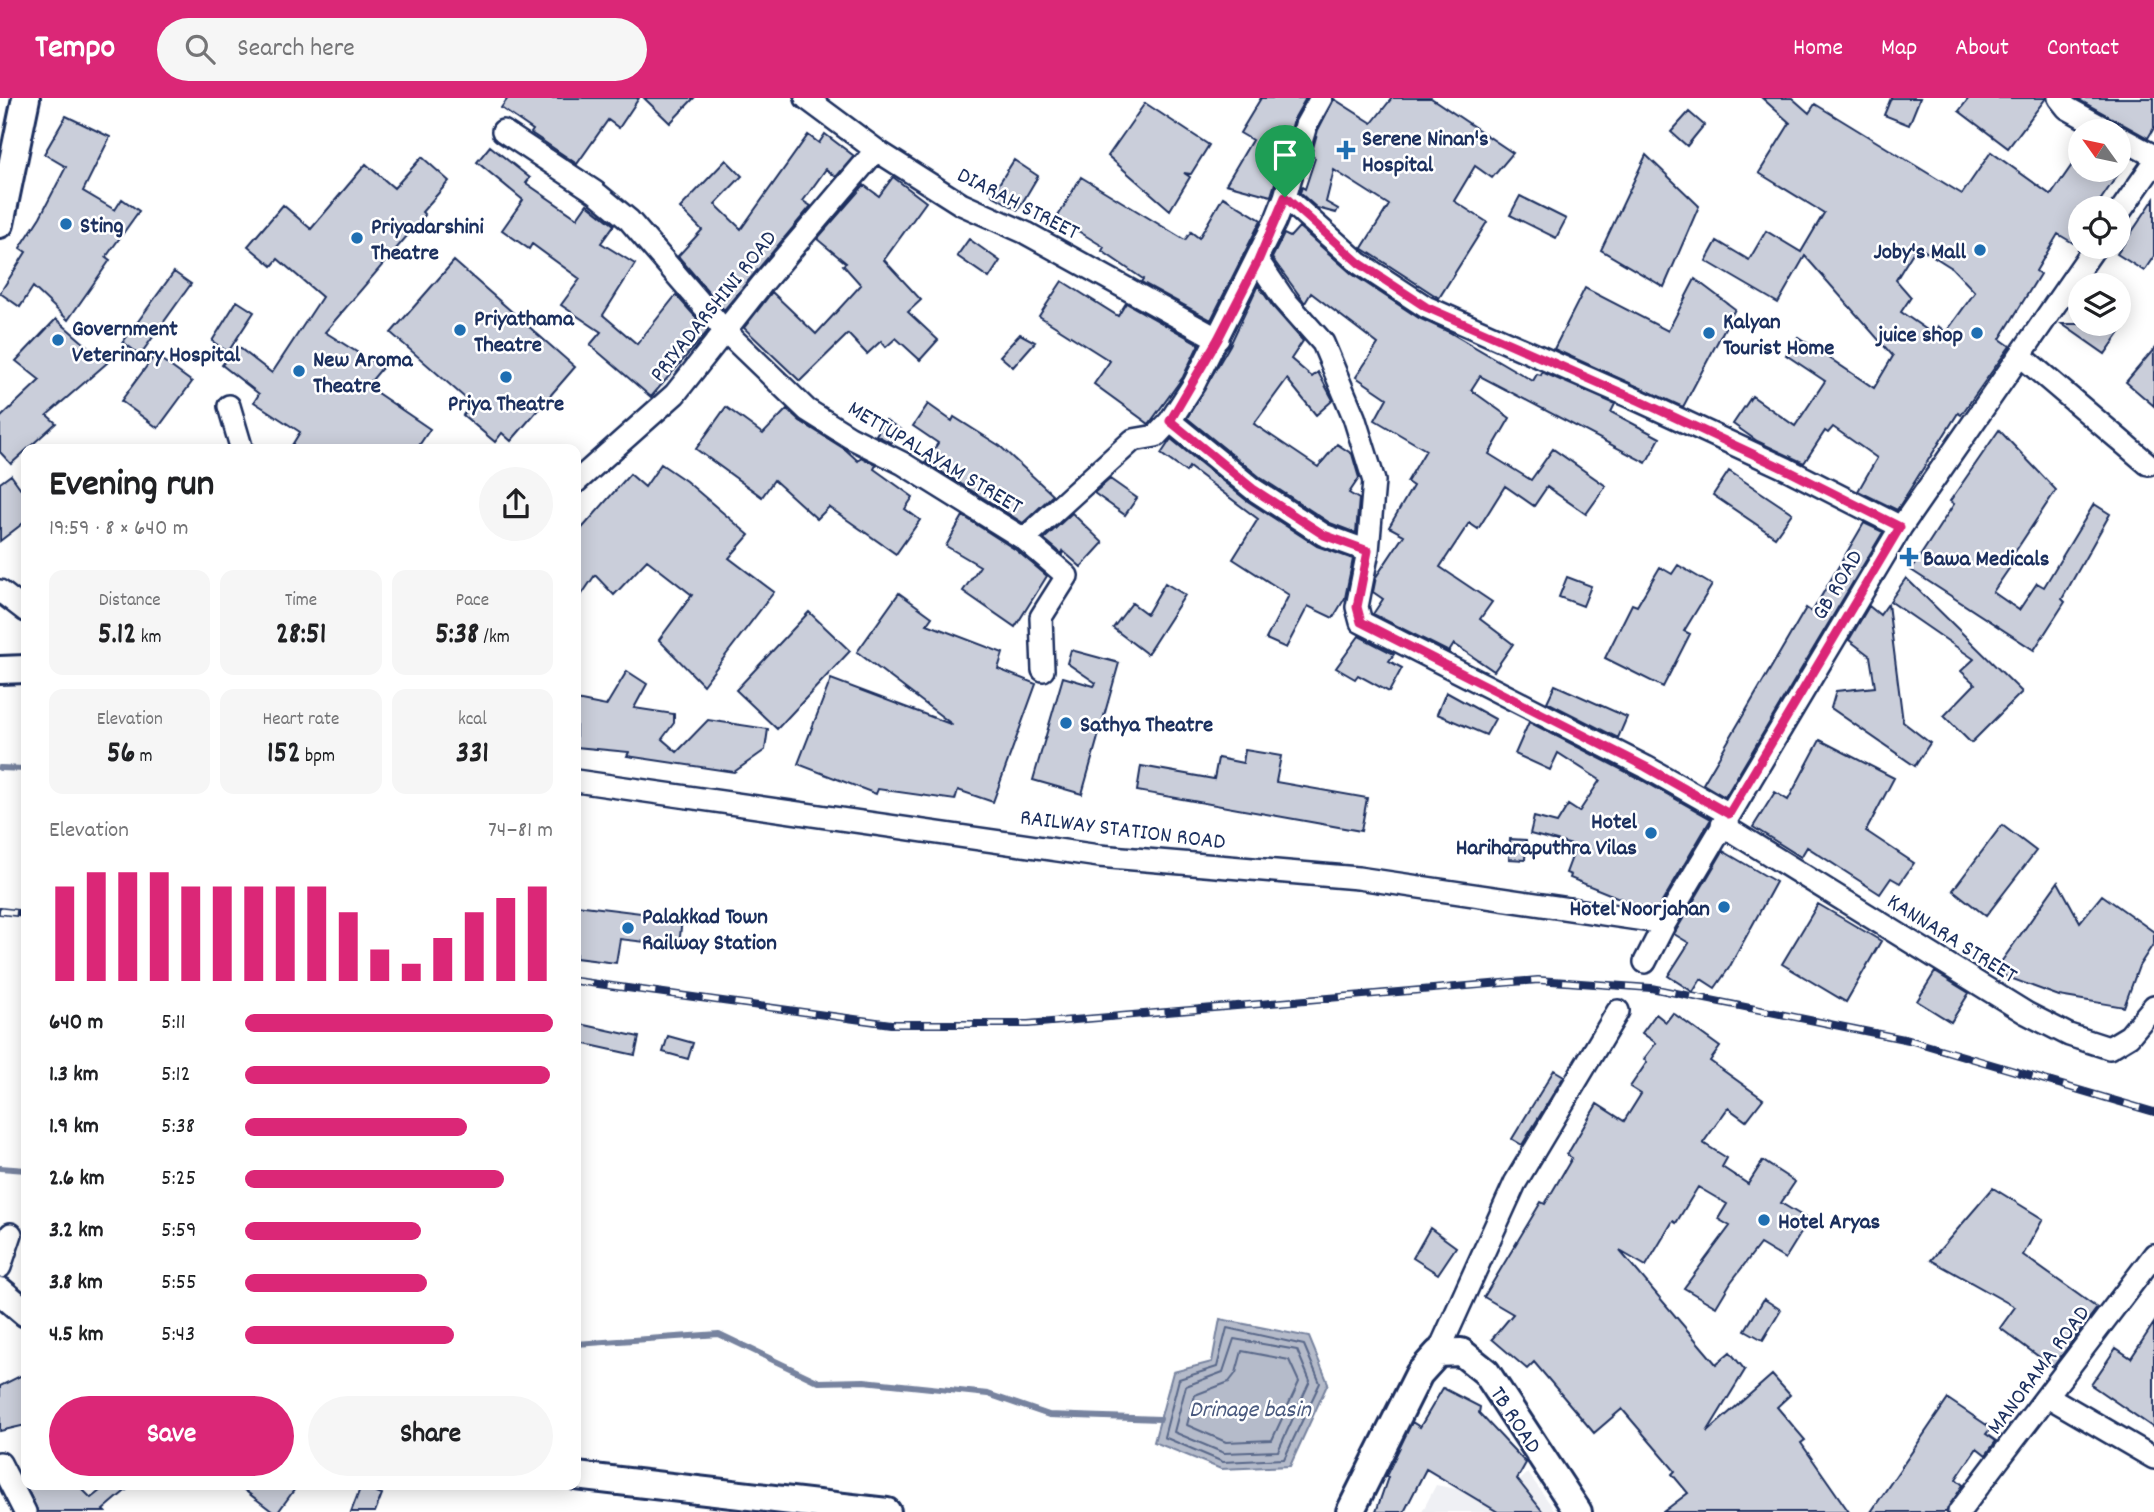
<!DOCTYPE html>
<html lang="en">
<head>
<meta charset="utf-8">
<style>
	body { margin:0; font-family:Dekko,sans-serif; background:#f6f6f6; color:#202124; height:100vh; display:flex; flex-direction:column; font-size:26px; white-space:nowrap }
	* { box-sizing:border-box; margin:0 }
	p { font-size:23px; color:#757577 }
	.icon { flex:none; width:38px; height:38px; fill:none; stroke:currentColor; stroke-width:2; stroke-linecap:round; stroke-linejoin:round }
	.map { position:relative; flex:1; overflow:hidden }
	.details { position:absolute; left:21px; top:346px; width:560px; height:1046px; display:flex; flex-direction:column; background:#fff; border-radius:14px; box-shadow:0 4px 18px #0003 }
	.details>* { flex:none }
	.needle { width:46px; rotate:303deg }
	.tools { position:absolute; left:2068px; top:21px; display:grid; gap:14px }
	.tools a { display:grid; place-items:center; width:63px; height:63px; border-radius:50%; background:#fff; box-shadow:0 4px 18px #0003; font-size:35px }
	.pin { position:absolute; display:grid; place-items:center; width:60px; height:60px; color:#fff; margin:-72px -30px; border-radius:50% 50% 50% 0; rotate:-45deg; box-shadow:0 0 7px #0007 }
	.pin .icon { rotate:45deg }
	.round { display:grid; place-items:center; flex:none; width:74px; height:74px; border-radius:37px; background:#f6f6f6 }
	.summary { display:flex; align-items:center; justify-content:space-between; height:119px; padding:0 28px }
	h1 { font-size:38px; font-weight:700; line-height:52px }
	.stats { display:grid; grid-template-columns:repeat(3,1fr); gap:10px; height:119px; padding:7px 28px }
	.stats div { display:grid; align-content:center; border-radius:14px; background:#f6f6f6; text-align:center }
	.stats b { font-size:30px; font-weight:700 }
	.stats small { font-size:19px; font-weight:400 }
	.stats p { font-size:19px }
	.chart { height:196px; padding:14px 28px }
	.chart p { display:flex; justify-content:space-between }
	.chart svg { width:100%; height:126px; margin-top:7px; stroke:#db2777; stroke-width:6 }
	.cta { display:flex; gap:14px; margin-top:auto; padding:14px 28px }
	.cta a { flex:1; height:80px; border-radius:42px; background:#db2777; color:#fff; font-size:28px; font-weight:700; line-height:80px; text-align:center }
	.cta a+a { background:#f6f6f6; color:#202124 }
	ul { padding:0 28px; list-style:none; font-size:23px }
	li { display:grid; grid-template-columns:112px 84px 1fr; align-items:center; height:52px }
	li i { height:18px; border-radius:9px; background:#db2777 }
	header { display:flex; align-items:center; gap:42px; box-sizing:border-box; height:98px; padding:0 35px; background:#db2777; color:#fff }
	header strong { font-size:33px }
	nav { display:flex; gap:38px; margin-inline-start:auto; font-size:24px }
	.search { width:490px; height:63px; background:#f6f6f6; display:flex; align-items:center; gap:18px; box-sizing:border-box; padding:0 24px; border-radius:38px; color:#757577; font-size:26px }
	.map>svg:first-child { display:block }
	.built { fill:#eff0f4 }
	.water { fill:#b5bbca; stroke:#77839f; stroke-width:2 }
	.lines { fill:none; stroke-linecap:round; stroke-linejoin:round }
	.shore { stroke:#596789; stroke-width:2 }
	.stream { stroke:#77839f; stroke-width:6 }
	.building { fill:#caceda; stroke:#1b2f5e; stroke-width:2; fill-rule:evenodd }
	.minor-casing { stroke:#1b2f5e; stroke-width:26 }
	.major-casing { stroke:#1b2f5e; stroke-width:32 }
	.minor { stroke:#fff; stroke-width:21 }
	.major { stroke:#fff; stroke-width:26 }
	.rail-casing { stroke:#1b2f5e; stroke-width:8 }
	.rail { stroke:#fff; stroke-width:5; stroke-dasharray:16; stroke-linecap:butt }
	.route-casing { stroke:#fff; stroke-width:14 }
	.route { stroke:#db2777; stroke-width:9 }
	.poi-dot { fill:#1f6fb2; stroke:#fff; stroke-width:2.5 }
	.labels { text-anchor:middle; stroke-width:5; stroke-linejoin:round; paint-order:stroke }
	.poi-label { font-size:23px; font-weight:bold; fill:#1b2f5e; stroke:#fff; text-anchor:start }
	.street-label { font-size:23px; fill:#1b2f5e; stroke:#fff }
	.water-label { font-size:24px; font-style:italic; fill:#49597e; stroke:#fff }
</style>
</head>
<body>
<header>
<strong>Tempo</strong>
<div class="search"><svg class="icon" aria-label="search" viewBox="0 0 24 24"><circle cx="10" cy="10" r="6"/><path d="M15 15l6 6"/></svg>Search here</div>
<nav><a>Home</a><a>Map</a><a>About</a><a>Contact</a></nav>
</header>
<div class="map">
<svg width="2154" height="1414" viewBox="0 0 2154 1414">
	<rect width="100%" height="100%" fill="#fff"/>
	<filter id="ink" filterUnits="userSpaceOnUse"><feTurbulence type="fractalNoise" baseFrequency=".0143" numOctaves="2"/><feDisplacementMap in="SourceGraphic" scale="14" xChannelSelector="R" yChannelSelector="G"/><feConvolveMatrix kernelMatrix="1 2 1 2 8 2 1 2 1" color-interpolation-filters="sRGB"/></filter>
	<g filter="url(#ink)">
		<!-- built -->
		<path class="built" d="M1528,1375L1556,1414H1422L1436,1387L1501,1400Z"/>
		<!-- water -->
		<path class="water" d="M1220,1221L1309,1239L1328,1285L1290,1368L1221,1371L1154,1344L1173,1274L1212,1264Z"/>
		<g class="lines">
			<!-- shore -->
			<path class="shore" d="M1227,1230L1304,1247L1320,1285L1284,1361L1223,1364L1164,1339L1179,1281L1217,1269Z
				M1234,1241L1297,1252L1310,1283L1278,1353L1224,1355L1174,1334L1186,1288L1223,1274Z
				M1242,1253L1289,1262L1299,1284L1272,1342L1226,1344L1187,1327L1195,1297L1229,1284L1236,1275Z"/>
			<!-- stream -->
			<path class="stream" d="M0,670L26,671
				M0,1070L26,1072
				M576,1246L719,1236L819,1284L864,1283L988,1296L1049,1317L1160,1321"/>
		</g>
		<!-- building -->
		<path class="building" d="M508,0H639L619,30L608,22L577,66L531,35L533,32L501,10Z
			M644,0H694L670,25Z
			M1261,0H1306L1294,21L1288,43L1285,41L1268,69L1278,75L1271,98L1226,86L1252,42L1240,35Z
			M1392,0H1431L1513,55L1492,80L1475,68L1454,103L1487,124L1439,200L1362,150L1389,107L1334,72L1326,104L1338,111L1336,115L1317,110L1300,95L1302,89L1305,91L1315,60L1311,57L1318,32L1334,1L1372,25Z
			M1762,0H1792L1809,15L1815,6L1962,96L1991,54L2051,97L2081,54V72H2119V54L2129,60L2095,110H2081V132L2073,145L2058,136L2036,173L2040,176L2000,241L2010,248L1961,317L1958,315L1897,412L1858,393L1877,360L1833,329L1828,335L1825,333L1804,365L1757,343L1733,326L1752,298L1795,328L1825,283L1786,257L1798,239L1874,290L1893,258L1805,158L1778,205L1706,163L1717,143L1749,162L1766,133L1801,154L1824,115L1759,75L1790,25ZM1917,148L1952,170L1975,194L1946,234L1938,228L1933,236L1901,214L1911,199L1896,182Z
			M1891,0H1920L1909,27L1884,17Z
			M1969,0H2046L2008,50L1959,13Z
			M2076,0H2154V30L2148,40Z
			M1145,5L1209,47L1191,76L1184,75L1190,79L1170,112L1108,58Z
			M1689,14L1704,27L1687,48L1671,34Z
			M66,18L110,39L83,93L115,112L122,101L139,113L106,159L110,162L68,222L33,189L20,209L0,195L26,154L20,150L40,119L66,69L44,56Z
			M825,36L854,58L836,79L826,71L803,103L811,108L724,212L678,158L702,132L680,110L726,62L742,78L715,106L741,131L808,37L819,45Z
			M490,48L530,80L526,85L577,120L587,106L614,127L601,145L635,166L603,217L637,246L676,197L708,233L651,299L590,247L601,234L561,207L580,181L532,146L529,151L502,132L523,102L477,64Z
			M1646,57L1699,108L1664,189L1601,152Z
			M422,59L449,83L422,114L425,117L325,234L382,270L367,288L430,331L416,352H289L300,334L254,304L259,296L222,267L237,248L272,275L322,199L278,161L272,168L248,148L283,107L311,131L366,66L394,90Z
			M1014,62L1038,78L1018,112L992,97Z
			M893,79L926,104L884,162L921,202L908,214L938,242L920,262L896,240L886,249L881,243L867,256L848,236L800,283L744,230L772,194L816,236L861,187L843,167L846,165L817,141L864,87L879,98Z
			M1081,79L1185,142L1191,134L1199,140L1223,99L1261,122L1211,222L1141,184L1143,181L1102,153L1104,149L1057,120Z
			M1520,98L1566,121L1556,140L1510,117Z
			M2154,101V158L2144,173L2117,156Z
			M1299,129L1352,176L1419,220L1449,234L1533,283L1537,276L1541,277L1542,274L1615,306L1611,314L1660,340L1646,365L1480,278L1471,292L1510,320L1489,356L1531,382L1553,351L1606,388L1586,416L1547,389L1534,408L1505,388L1478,431L1469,425L1440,469L1492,504L1480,521L1513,546L1494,573L1454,546L1449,554L1373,516L1383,501L1373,494L1376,479L1404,437L1389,429L1413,388L1407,384L1426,352L1375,322L1387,300L1356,279L1378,246L1311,195L1305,205L1272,160L1284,136L1290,139Z
			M969,141L1000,163L989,180L957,158Z
			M454,163L575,269L511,343L502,335L495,344L463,317L472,306L391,235Z
			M174,174L191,186L140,257L123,244Z
			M1695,181L1735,211L1683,309L1554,251L1585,190L1668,233Z
			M1062,183L1118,218L1126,205L1199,246L1183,279L1149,326L1094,286L1110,263L1039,218Z
			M1258,187L1273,209L1303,243L1291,261L1312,279L1318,274L1333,302L1316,317L1287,281L1254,326L1318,369L1337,346L1352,356L1359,380L1349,395L1359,401L1356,435L1330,425L1261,380L1187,320L1230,247Z
			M237,203L254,214L228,254L212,243Z
			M56,221L107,265L47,317L56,325L11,366L0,354V320L40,282L16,263Z
			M2062,226H2126L2105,256Z
			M1020,236L1035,244L1013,269L1000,258Z
			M2154,251V308L2126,284Z
			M155,257L192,284L158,330L121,303Z
			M928,306L952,323L954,319L1000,348L1053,397L1023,425L926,364L938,345L913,328Z
			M726,309L763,336L787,311L800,323L846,352L858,363L861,359L876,367L874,371L913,399L905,411L920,422L896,456L829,409L817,421L774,382L762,399L696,351Z
			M886,322L901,332L891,345L876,337Z
			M1999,332L2056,392L2011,460L2015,462L1993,494L2019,512L2037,485L2044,489L2094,406L2110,416L2062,501L2065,504L2034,552L1911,472L1954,406L1950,403Z
			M1171,341L1246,402L1317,448L1353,461L1345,500L1333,520L1308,508L1286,550L1266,541L1289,497L1233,461L1258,421L1189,369L1186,374L1161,356Z
			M661,366L686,383L749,437L729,460L774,494L703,587L659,542L692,497L647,462L614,497L595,477L576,505V437L630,376L645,389Z
			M1729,373L1792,415L1775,439L1713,397Z
			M11,377L26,398V423L0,443V385Z
			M1110,381L1137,400L1125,417L1094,395Z
			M1072,415L1103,445L1081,469L1063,453L1062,456L1044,441Z
			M963,418L1016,452L1047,478L1015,529L963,493L980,468L946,448Z
			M1864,425L1883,434L1725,699L1703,686L1806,510L1812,514Z
			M1678,467L1712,487L1684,533L1690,536L1663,589L1605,560L1632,506L1637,508L1660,469L1672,476Z
			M1567,479L1591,488L1583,508L1559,499Z
			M1906,480L2022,594L1971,645L1944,618L1975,586L1961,573L1974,561L1890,503Z
			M1165,485L1185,497L1147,556L1113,530L1132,505L1147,516Z
			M899,495L932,519L927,526L1003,555L998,571L1036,586L993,704L958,692L955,702L878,691L876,696L798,666L831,581L953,627L857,554Z
			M1888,506L1903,624L1930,645L1915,668L1831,610L1836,593L1875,589L1870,558L1849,542L1869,508L1880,517Z
			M809,514L850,553L777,631L736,592Z
			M1359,538L1394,556L1389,563L1402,570L1389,594L1358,577L1355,581L1336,570Z
			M1071,552L1119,565L1082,696L1033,682L1063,579L1094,588L1096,585L1067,565Z
			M627,573L647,586L634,610L674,616V625L662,641L677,654L708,622L768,631L765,652L734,674L627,658L629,654L576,649V602L606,608Z
			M1555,587L1627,619L1618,640L1547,604Z
			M1446,594L1495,621L1486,637L1437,616Z
			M1529,624L1640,681L1711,721L1658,811L1639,808L1570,780L1571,777L1566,775L1576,748L1530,736L1534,719L1557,725L1568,707L1579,714L1600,682L1558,655L1550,672L1515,656Z
			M1820,642L1894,680L1866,733L1914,765L1900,785L1891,780L1880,796L1807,749L1801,759L1753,729L1775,694L1788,702Z
			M1245,652L1281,658L1276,684L1367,700L1361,733L1137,693L1141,668L1214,681L1218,660L1243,665Z
			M2002,727L2036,753L1986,818L1953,792Z
			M1510,741L1526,742L1525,762L1509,761Z
			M1723,753L1776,784L1729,870L1715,890L1701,881L1693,894L1668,878L1689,845L1674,836Z
			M2058,784L2080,824L2102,797L2154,834V845L2139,868L2124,909L2059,898L1994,874Z
			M1818,806L1881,843L1846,904L1782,866Z
			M576,807L682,820L679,848L620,841L616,865L576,860Z
			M1935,874L1969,895L1951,924L1917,903Z
			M1673,915L1720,949L1710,963L1763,1001L1746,1023L1728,1010L1703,1045L1727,1060L1722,1069L1748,1086L1763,1063L1795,1084L1781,1105L1809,1122L1785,1161L1760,1146L1731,1184L1716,1209L1684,1190L1730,1128L1718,1121L1727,1106L1698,1089L1676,1125L1673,1123L1646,1168L1620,1153L1716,1266L1730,1254L1745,1272L1707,1334L1772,1277L1790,1297L1777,1309L1805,1342L1801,1345L1849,1414H1663L1688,1395L1672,1376L1675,1373L1622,1311L1594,1335L1534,1264L1527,1271L1492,1241L1513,1216L1484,1199L1541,1104L1545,1106L1572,1060L1567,1057L1597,1006L1624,1023L1641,996L1630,989L1647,964L1644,961L1656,945L1642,935L1656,916L1666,924Z
			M576,925L639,939L635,957L576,944Z
			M668,938L693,945L688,961L663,954Z
			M1554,972L1564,978L1522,1047L1512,1041Z
			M1993,1090L2043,1121L2023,1157L2097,1210L2053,1269L2000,1230L2015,1209L1931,1162Z
			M1430,1130L1456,1149L1438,1176L1413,1160Z
			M1764,1201L1781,1212L1763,1242L1745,1232Z
			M2154,1225V1330L2091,1287L2116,1250L2131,1260Z
			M26,1275V1327L0,1333V1288Z
			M1443,1290L1480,1309L1479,1315L1526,1365L1517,1381L1543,1414H1498L1426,1371L1404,1414H1376L1388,1379L1386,1378L1412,1324L1420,1329Z
			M1948,1301L1991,1330L1986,1336L1996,1343L1986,1357L1977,1350L1956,1381L1963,1387L1946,1414H1871Z
			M26,1388H79L91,1400L106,1388H131L103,1412L105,1414H38Z
			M239,1388H297L278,1414H273Z
			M361,1388L382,1396L375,1414H351Z"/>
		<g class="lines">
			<defs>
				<path id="minor" d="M806,0L876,52L961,106L1026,135L1218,241
					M2059,0L2067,10L2109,33
					M503,33L595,94L629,122L725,233L807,312L850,339L902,365L1024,441L1133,342L1156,338L1170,323L1194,286L1275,124L1285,99L1306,27L1321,0
					M2119,39L2154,58
					M1285,99L1359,165L1426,209L1640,303L1787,371L1901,429
					M2119,115L2154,65
					M1258,163L1283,200L1323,245L1354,319L1374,383L1368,453L1357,509L1361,524L1646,669L1729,716
					M2020,257L2148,366
					M229,308L242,352
					M1170,323L1253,391L1324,437L1368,453
					M576,384L675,296L762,186L876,52
					M1024,441L1067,478L1041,519L1043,572
					M0,493L26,513
					M576,683L1099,758L1358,780L1665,825
					M1722,727L2026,915L2069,937L2109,950L2129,938L2154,908
					M1645,864L1665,825L1901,429L2095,149
					M0,1169L11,1136
					M1438,1255L1515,1085L1618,913
					M2049,1299L2154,1360
					M0,1365L25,1414
					M1959,1414L2154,1157"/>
				<path id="major" d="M0,126L26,0
					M0,572L26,571
					M0,1193L26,1215
					M576,1378L887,1414
					M1350,1414L1419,1276L1438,1255L1461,1254L1486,1274L1578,1414"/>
			</defs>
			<!-- minor casing -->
			<use href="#minor" class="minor-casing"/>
			<!-- major casing -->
			<use href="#major" class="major-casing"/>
			<!-- minor -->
			<use href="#minor" class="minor"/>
			<!-- major -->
			<use href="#major" class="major"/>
			<defs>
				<path id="rail" d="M0,813L26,816
					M576,883L891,926H1028L1538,882L1651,890L1909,942L2154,1014"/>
			</defs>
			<!-- rail casing -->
			<use href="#rail" class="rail-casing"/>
			<!-- rail -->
			<use href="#rail" class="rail"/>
		</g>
	</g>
	<g class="lines" filter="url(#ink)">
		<defs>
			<path id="route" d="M1285,99L1359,165L1426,209L1640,303L1787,372L1900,429L1729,716L1646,669L1361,524L1357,509L1368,453L1324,437L1253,391L1170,323L1218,241L1258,163Z"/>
		</defs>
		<!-- route casing -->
		<use href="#route" class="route-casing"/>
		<!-- route -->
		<use href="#route" class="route"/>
	</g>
	<!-- markers -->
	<g class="poi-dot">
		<path d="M1342.5 41.5h7v7h7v7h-7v7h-7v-7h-7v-7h7z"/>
		<circle cx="66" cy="126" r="7"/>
		<circle cx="357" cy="140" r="7"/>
		<circle cx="1980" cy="152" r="7"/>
		<circle cx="460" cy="232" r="7"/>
		<circle cx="1709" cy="235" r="7"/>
		<circle cx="1977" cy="235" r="7"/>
		<circle cx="58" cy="242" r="7"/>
		<circle cx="299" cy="273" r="7"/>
		<circle cx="506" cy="279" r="7"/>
		<path d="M1905.5 448.5h7v7h7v7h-7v7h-7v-7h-7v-7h7z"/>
		<circle cx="1066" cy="625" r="7"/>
		<circle cx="1651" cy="735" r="7"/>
		<circle cx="1724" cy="809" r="7"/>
		<circle cx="628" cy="830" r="7"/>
		<circle cx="1764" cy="1122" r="7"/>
	</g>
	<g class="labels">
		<!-- poi labels -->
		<g class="poi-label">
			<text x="1362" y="47">Serene Ninan's<tspan x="1362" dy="26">Hospital</tspan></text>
			<text x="80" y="134">Sting</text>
			<text x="371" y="135">Priyadarshini<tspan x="371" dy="26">Theatre</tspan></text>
			<text x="1966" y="160" text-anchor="end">Joby's Mall</text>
			<text x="474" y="227">Priyathama<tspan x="474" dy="26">Theatre</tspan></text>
			<text x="1723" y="230">Kalyan<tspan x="1723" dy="26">Tourist Home</tspan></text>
			<text x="72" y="237">Government<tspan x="72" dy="26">Veterinary Hospital</tspan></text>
			<text x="1963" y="243" text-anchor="end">juice shop</text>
			<text x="313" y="268">New Aroma<tspan x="313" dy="26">Theatre</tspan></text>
			<text x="506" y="312" text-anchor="middle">Priya Theatre</text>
			<text x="1923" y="467">Bawa Medicals</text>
			<text x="1080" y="633">Sathya Theatre</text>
			<text x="1637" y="730" text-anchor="end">Hotel<tspan x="1637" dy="26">Hariharaputhra Vilas</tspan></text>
			<text x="1710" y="817" text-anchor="end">Hotel Noorjahan</text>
			<text x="642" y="825">Palakkad Town<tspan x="642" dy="26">Railway Station</tspan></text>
			<text x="1778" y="1130">Hotel Aryas</text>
		</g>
		<!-- street labels -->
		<g class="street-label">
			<text transform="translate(1019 104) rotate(27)" y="8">DIARAH STREET</text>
			<text transform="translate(712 207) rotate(-51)" y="8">PRIYADARSHINI ROAD</text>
			<text transform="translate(936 358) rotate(31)" y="8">METTUPALAYAM STREET</text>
			<text transform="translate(1836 486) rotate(-59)" y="8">GB ROAD</text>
			<text transform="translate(1123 730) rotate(7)" y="8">RAILWAY STATION ROAD</text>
			<text transform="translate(1953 839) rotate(32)" y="8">KANNARA STREET</text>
			<text transform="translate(2037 1271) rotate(-53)" y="8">MANORAMA ROAD</text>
			<text transform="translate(1517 1321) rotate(57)" y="8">TB ROAD</text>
		</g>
		<!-- water labels -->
		<g class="water-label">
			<text x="1250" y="1318">Drinage basin</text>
		</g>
	</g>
</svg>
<div class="tools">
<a><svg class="needle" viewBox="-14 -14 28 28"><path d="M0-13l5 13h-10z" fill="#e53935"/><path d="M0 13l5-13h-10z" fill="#757577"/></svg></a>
<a><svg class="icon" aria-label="locate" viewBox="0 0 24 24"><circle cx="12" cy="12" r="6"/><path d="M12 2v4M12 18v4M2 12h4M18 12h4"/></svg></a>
<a><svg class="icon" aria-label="layers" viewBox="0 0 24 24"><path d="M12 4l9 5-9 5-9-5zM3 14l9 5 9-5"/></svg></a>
</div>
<div class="pin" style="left:1285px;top:99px;background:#1e9e55"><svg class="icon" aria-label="arrive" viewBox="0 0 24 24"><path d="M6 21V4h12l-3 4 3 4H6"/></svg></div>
<section class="details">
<div class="summary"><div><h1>Evening run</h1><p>19:59 · 8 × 640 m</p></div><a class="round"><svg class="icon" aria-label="share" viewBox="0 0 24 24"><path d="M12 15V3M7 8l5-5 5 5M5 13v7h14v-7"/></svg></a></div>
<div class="stats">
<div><p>Distance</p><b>5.12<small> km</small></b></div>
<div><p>Time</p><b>28:51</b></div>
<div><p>Pace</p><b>5:38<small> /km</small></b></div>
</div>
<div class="stats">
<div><p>Elevation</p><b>56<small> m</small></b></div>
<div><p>Heart rate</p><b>152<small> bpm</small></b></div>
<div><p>kcal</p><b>331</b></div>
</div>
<div class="chart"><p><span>Elevation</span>74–81 m</p>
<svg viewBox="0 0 160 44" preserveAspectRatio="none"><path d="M5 44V11M15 44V6M25 44V6M35 44V6M45 44V11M55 44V11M65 44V11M75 44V11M85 44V11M95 44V20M105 44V33M115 44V38M125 44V29M135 44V20M145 44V15M155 44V11"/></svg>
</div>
<ul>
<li><b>640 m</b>5:11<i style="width:100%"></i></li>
<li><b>1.3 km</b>5:12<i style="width:99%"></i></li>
<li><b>1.9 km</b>5:38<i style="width:72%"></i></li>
<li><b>2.6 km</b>5:25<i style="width:84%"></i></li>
<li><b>3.2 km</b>5:59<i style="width:57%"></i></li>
<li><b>3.8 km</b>5:55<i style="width:59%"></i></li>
<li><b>4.5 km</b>5:43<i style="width:68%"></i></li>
</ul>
<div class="cta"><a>Save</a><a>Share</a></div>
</section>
</div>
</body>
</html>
